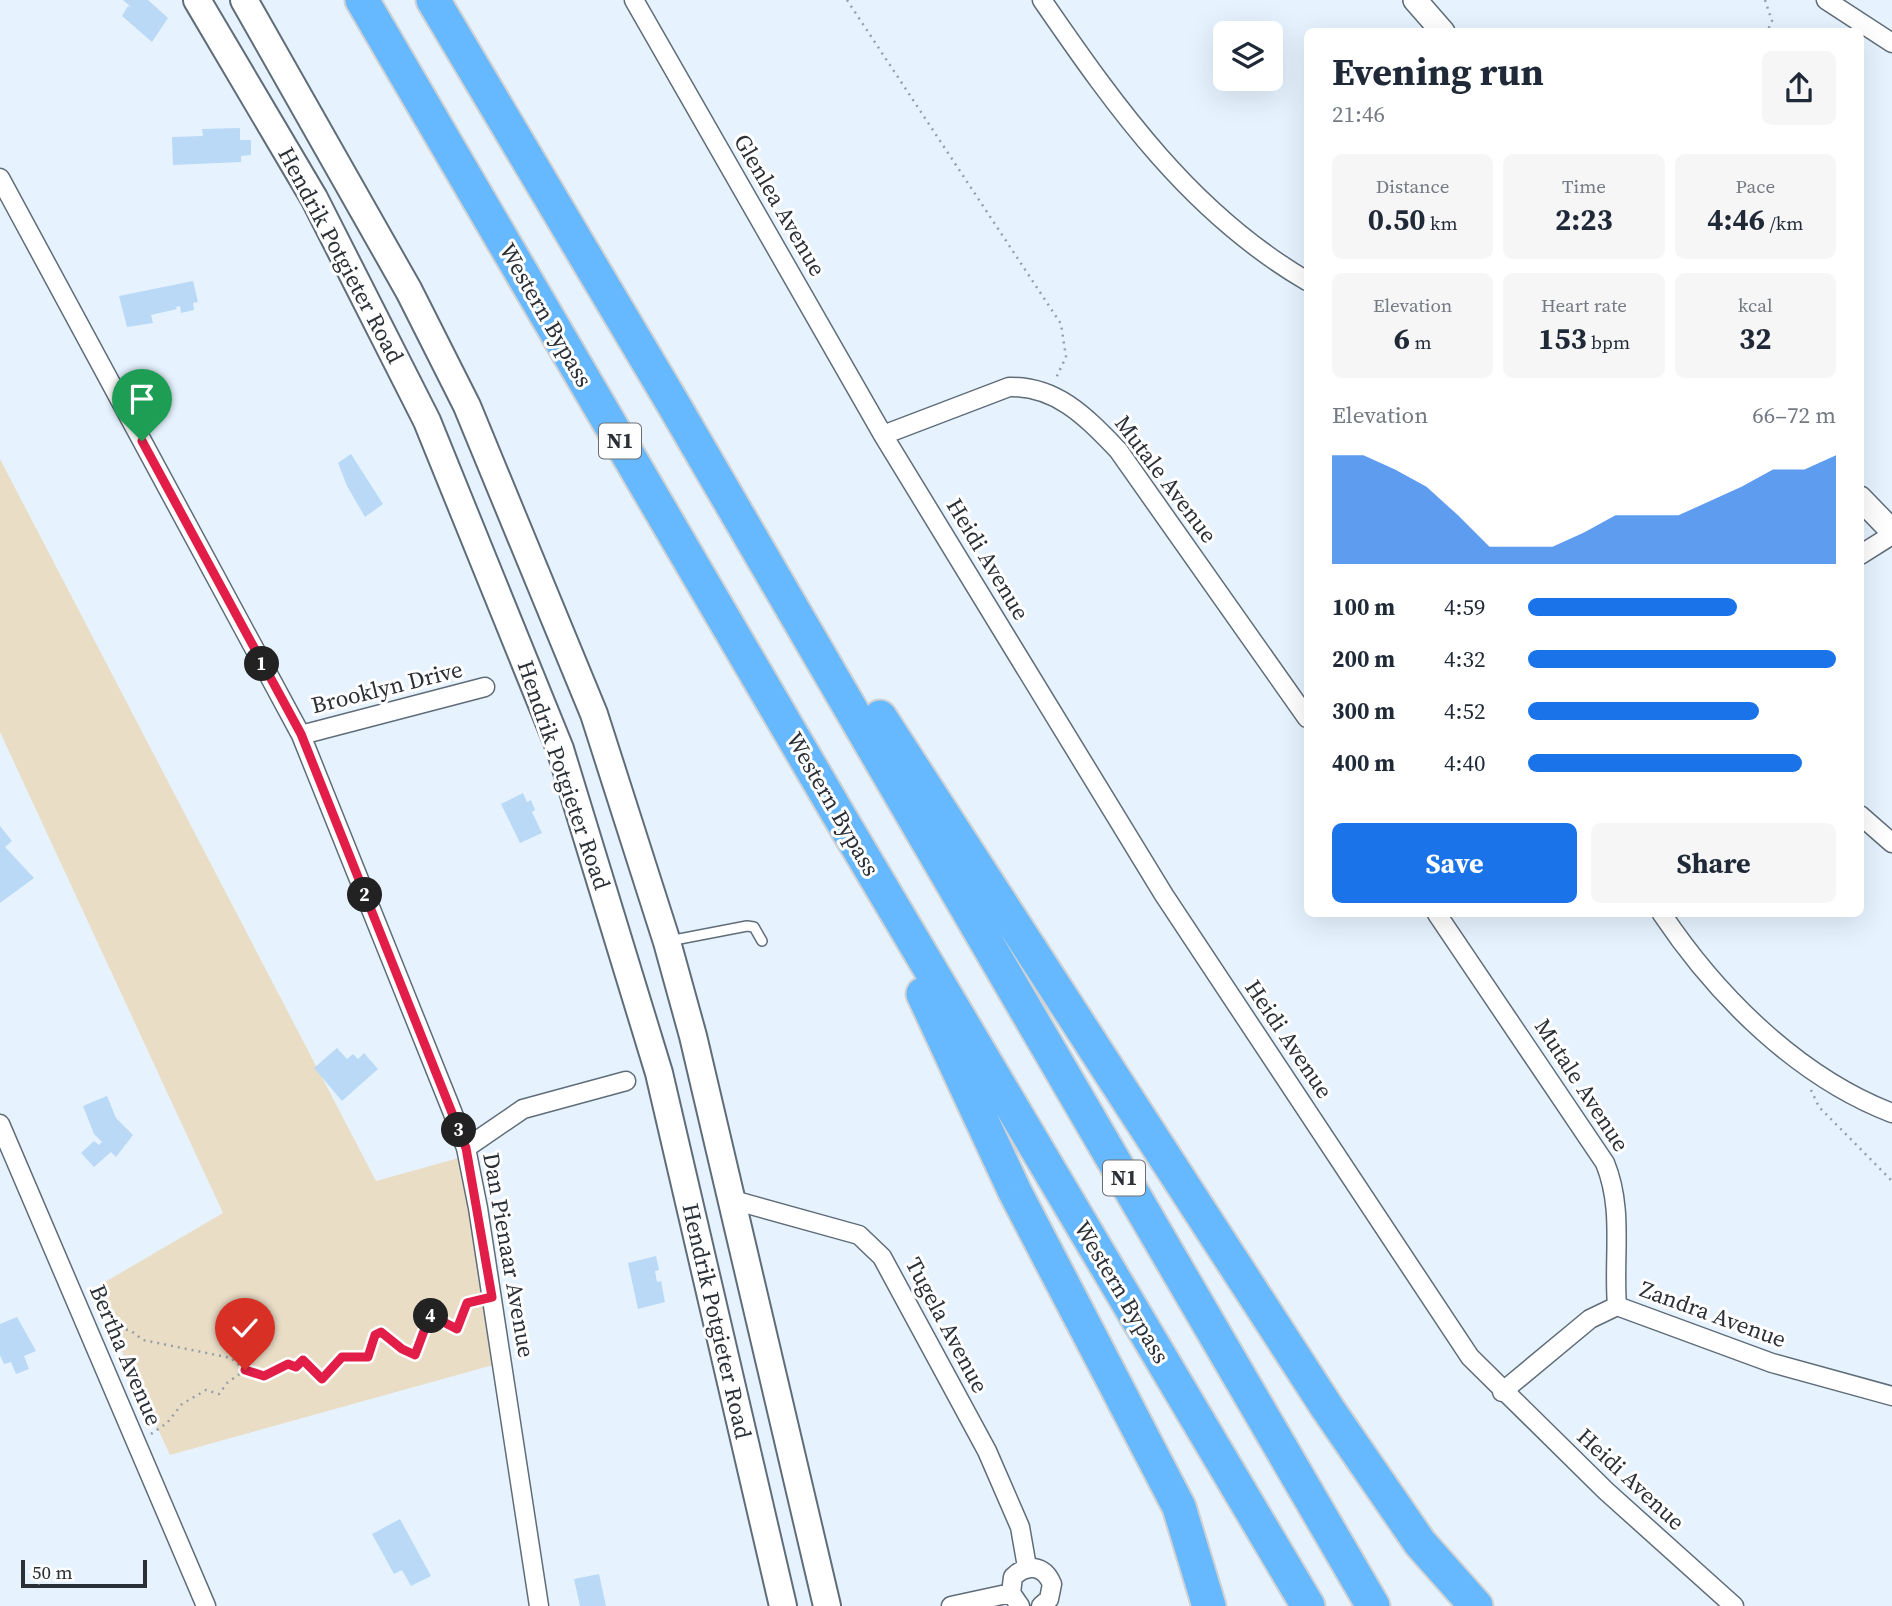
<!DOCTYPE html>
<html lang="en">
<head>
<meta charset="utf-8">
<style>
	body { margin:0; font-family:"Source Serif 4",serif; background:#f6f6f7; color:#1f2937; height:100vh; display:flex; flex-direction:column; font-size:26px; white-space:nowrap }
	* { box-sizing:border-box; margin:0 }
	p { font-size:23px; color:#747a83 }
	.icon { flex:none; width:38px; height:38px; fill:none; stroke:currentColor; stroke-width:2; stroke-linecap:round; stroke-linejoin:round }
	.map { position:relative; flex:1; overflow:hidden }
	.panel { position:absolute; left:1304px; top:28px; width:560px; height:889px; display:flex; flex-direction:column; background:#fff; border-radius:10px; box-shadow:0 7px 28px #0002 }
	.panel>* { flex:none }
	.fabs { position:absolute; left:1213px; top:21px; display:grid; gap:14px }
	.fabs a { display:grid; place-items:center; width:70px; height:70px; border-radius:10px; background:#fff; box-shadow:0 7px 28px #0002; font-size:35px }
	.scale { position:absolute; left:21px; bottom:18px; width:126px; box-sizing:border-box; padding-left:7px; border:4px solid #2a3036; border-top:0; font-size:19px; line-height:24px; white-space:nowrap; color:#2a3036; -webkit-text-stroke:5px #fefefe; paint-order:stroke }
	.pin { position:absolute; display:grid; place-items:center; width:60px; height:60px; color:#fff; margin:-72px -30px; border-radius:50% 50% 50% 0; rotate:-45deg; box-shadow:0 0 7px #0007 }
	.pin .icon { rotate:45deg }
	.km { position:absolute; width:35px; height:35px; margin:-18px; border-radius:50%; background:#222; color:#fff; font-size:19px; line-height:35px; text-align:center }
	.round { display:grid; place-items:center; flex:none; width:74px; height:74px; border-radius:10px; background:#f6f6f7 }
	.head { display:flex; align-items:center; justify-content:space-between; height:119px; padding:0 28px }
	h1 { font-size:38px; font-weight:700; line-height:52px }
	.metrics { display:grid; grid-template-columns:repeat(3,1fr); gap:10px; height:119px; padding:7px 28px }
	.metrics div { display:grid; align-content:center; border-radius:10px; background:#f6f6f7; text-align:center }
	.metrics b { font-size:30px; font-weight:700 }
	.metrics small { font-size:19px; font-weight:400 }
	.metrics p { font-size:19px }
	.chart { height:196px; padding:14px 28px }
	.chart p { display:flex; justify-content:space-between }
	.chart svg { width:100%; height:126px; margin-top:7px; fill:#1a73e8; opacity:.7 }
	.primary-button { display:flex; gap:14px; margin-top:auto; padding:14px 28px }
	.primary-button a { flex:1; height:80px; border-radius:10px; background:#1a73e8; color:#fff; font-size:28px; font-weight:700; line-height:80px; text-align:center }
	.primary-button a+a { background:#f6f6f7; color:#1f2937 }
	ul { padding:0 28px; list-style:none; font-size:23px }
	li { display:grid; grid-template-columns:112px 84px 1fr; align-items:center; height:52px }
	li i { height:18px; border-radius:9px; background:#1a73e8 }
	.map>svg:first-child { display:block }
	.green { fill:#eaddc6 }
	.building { fill:#b9d9f6 }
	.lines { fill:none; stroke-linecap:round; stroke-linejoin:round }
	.service-casing { stroke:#5f6d79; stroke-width:12 }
	.minor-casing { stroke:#5f6d79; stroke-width:21 }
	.tertiary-casing { stroke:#5f6d79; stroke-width:26 }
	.secondary-casing { stroke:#5f6d79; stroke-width:30 }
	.motorway-casing { stroke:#d0d1d3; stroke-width:37 }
	.path { stroke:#959fa8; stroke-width:2.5; stroke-dasharray:2 5; stroke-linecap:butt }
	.service { stroke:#fff; stroke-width:9 }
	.minor { stroke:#fff; stroke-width:18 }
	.tertiary { stroke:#fff; stroke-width:23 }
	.secondary { stroke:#fff; stroke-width:26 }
	.motorway { stroke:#67b9ff; stroke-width:33 }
	.route-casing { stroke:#fff; stroke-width:14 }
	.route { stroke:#e11d48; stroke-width:9 }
	.labels { text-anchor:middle; stroke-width:6; stroke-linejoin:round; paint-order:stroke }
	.shield { fill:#fefefe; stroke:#6a6e72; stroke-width:2 }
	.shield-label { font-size:21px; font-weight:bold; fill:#2a3036 }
	.street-label { font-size:23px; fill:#2a3036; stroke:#fefefe }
</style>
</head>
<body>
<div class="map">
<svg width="1892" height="1606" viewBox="0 0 1892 1606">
	<rect width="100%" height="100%" fill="#e6f3fe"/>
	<!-- green -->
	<path class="green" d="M0,459L376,1181L473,1154L504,1362L170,1455L93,1289L223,1213L0,732Z"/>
	<!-- building -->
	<path class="building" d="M123,0H148L168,18L152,42L122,16L128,6L131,7Z
		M240,128V140H251V155L241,156V162L173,165L172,137L203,136L202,129Z
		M193,281L198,302L193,303L194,310L181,313L180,306L176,307L177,309L151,315L153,323L127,327L119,296Z
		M351,454L383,504L365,517L347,486L338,463Z
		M523,793L527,802L531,800L535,810L532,812L542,833L520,843L501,804Z
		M0,826L12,841L5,847L34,878L0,903Z
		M337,1048L347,1059L353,1054L358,1059L364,1053L378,1069L342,1101L314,1068Z
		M107,1096L116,1118L133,1135L116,1157L111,1152L94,1167L81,1153L94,1141L99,1145L102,1142L94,1134L83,1106Z
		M656,1256L659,1270L655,1271L657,1282L661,1281L665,1302L638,1309L628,1263Z
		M17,1317L36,1351L24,1356L29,1369L16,1374L11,1362L4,1364L0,1355V1324Z
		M400,1519L431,1576L411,1586L402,1570L394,1574L372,1534Z
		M599,1574L606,1606H580L574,1579Z"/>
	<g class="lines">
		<defs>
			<path id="service" d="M669,941L747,926L754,927L762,941"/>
			<path id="minor" d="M634,0L883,435L1164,895L1470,1357L1606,1491L1734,1606
				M1042,0C1117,109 1191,213 1307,281
				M1826,0L1892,43
				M0,178L301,735L452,1111L466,1148L478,1208L539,1606
				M883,435L1009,387C1057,386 1086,417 1118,450L1307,718
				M1860,555L1892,535
				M301,735L485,687
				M1860,815L1892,843
				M1437,914L1605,1163C1624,1209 1613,1257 1617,1306
				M1662,914C1717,996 1798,1077 1892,1113
				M0,1124L206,1606
				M466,1148L523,1109L626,1081
				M733,1200L859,1235L882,1257L987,1451L1020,1527L1027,1567
				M1502,1392L1590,1319L1617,1306L1772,1363L1892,1396
				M951,1606L1011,1593
				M1020,1606L1011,1593L1013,1577C1027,1563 1044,1565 1052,1584L1049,1599L1041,1606"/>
			<path id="tertiary" d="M1415,0L1443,32
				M1860,498L1892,531"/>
			<path id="secondary" d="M197,0L314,198L427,421L560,749L659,1073L783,1606
				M244,0L409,291L467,406L594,714L667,942L693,1036L827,1606"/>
			<path id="motorway" d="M362,0L841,819L1308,1606
				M433,0L672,402L1373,1606
				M880,717L1328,1409L1420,1543L1476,1606
				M923,994L1015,1192L1179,1507L1209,1606"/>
		</defs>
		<!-- service casing -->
		<use href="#service" class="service-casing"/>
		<!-- minor casing -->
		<use href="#minor" class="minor-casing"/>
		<!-- tertiary casing -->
		<use href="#tertiary" class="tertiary-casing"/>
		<!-- secondary casing -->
		<use href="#secondary" class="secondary-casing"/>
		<!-- motorway casing -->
		<use href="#motorway" class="motorway-casing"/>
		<!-- path -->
		<path class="path" d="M847,0L1061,324L1066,357L1056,378
			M1765,0L1772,21L1767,32
			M1811,1090L1819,1107L1892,1181
			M105,1328L130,1330L143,1340L231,1358L245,1370
			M151,1434L167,1423L182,1404L206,1390L219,1394L227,1383L245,1370L264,1375L288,1364L296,1367L303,1360L322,1379L342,1357H368L375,1334L381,1332L402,1349L415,1355L430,1315L457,1329L467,1303L475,1301"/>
		<!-- service -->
		<use href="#service" class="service"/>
		<!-- minor -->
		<use href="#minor" class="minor"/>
		<!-- tertiary -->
		<use href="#tertiary" class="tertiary"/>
		<!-- secondary -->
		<use href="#secondary" class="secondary"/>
		<!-- motorway -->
		<use href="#motorway" class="motorway"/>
	</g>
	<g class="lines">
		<defs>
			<path id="route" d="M142,441L301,734L466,1148L492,1297L467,1303L457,1329L430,1315L415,1355L402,1349L381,1332L375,1335L368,1357H342L322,1379L303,1360L296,1367L288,1364L264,1376L245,1370"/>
		</defs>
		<!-- route casing -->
		<use href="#route" class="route-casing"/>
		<!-- route -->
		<use href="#route" class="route"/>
	</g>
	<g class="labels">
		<!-- shield labels -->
		<g class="shield">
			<rect x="599" y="423.5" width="42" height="35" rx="5"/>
			<rect x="1103" y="1160.5" width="42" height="35" rx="5"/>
		</g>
		<g class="shield-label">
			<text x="620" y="448">N1</text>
			<text x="1124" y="1185">N1</text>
		</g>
		<!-- street labels -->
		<g class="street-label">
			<text transform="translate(780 205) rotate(60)" y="8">Glenlea Avenue</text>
			<text transform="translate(341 255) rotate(62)" y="8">Hendrik Potgieter Road</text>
			<text transform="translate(546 315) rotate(60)" y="8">Western Bypass</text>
			<text transform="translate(1166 479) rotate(53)" y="8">Mutale Avenue</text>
			<text transform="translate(988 559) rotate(59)" y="8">Heidi Avenue</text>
			<text transform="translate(387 687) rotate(-14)" y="8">Brooklyn Drive</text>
			<text transform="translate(564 775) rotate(71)" y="8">Hendrik Potgieter Road</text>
			<text transform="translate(833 804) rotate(60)" y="8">Western Bypass</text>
			<text transform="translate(1289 1039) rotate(56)" y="8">Heidi Avenue</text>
			<text transform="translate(1582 1085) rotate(57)" y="8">Mutale Avenue</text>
			<text transform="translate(509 1255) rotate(80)" y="8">Dan Pienaar Avenue</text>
			<text transform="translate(1122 1292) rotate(59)" y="8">Western Bypass</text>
			<text transform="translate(1713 1314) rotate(20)" y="8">Zandra Avenue</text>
			<text transform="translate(717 1321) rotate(77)" y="8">Hendrik Potgieter Road</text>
			<text transform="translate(947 1325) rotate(62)" y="8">Tugela Avenue</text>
			<text transform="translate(126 1355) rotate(67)" y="8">Bertha Avenue</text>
			<text transform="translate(1631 1479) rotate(43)" y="8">Heidi Avenue</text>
		</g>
	</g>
</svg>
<div class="fabs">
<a><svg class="icon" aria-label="layers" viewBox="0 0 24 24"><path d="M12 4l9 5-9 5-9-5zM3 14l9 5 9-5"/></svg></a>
</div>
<div class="scale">50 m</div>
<div class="pin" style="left:142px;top:441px;background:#1e9e55"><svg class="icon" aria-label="arrive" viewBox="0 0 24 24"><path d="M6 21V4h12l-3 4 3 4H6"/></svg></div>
<div class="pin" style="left:245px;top:1370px;background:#d93025"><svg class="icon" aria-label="check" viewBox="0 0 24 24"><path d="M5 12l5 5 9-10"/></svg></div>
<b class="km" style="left:262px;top:664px">1</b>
<b class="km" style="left:365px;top:895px">2</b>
<b class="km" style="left:459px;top:1130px">3</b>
<b class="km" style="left:431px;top:1316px">4</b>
<section class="panel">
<div class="head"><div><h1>Evening run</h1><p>21:46</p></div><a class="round"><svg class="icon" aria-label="share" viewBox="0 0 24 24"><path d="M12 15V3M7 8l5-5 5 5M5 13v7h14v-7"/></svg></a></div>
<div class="metrics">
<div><p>Distance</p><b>0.50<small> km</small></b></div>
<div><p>Time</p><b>2:23</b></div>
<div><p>Pace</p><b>4:46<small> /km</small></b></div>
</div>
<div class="metrics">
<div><p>Elevation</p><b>6<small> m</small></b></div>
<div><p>Heart rate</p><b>153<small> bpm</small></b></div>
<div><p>kcal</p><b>32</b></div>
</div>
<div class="chart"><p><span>Elevation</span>66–72 m</p>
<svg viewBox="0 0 160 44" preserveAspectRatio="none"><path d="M0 44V6L10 6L20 11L30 17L40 27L50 38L60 38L70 38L80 33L90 27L100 27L110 27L120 22L130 17L140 11L150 11L160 6V44z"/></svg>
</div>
<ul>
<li><b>100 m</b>4:59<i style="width:68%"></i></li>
<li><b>200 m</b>4:32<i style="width:100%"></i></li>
<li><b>300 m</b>4:52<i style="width:75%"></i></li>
<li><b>400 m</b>4:40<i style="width:89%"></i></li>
</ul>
<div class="primary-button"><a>Save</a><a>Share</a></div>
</section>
</div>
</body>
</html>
